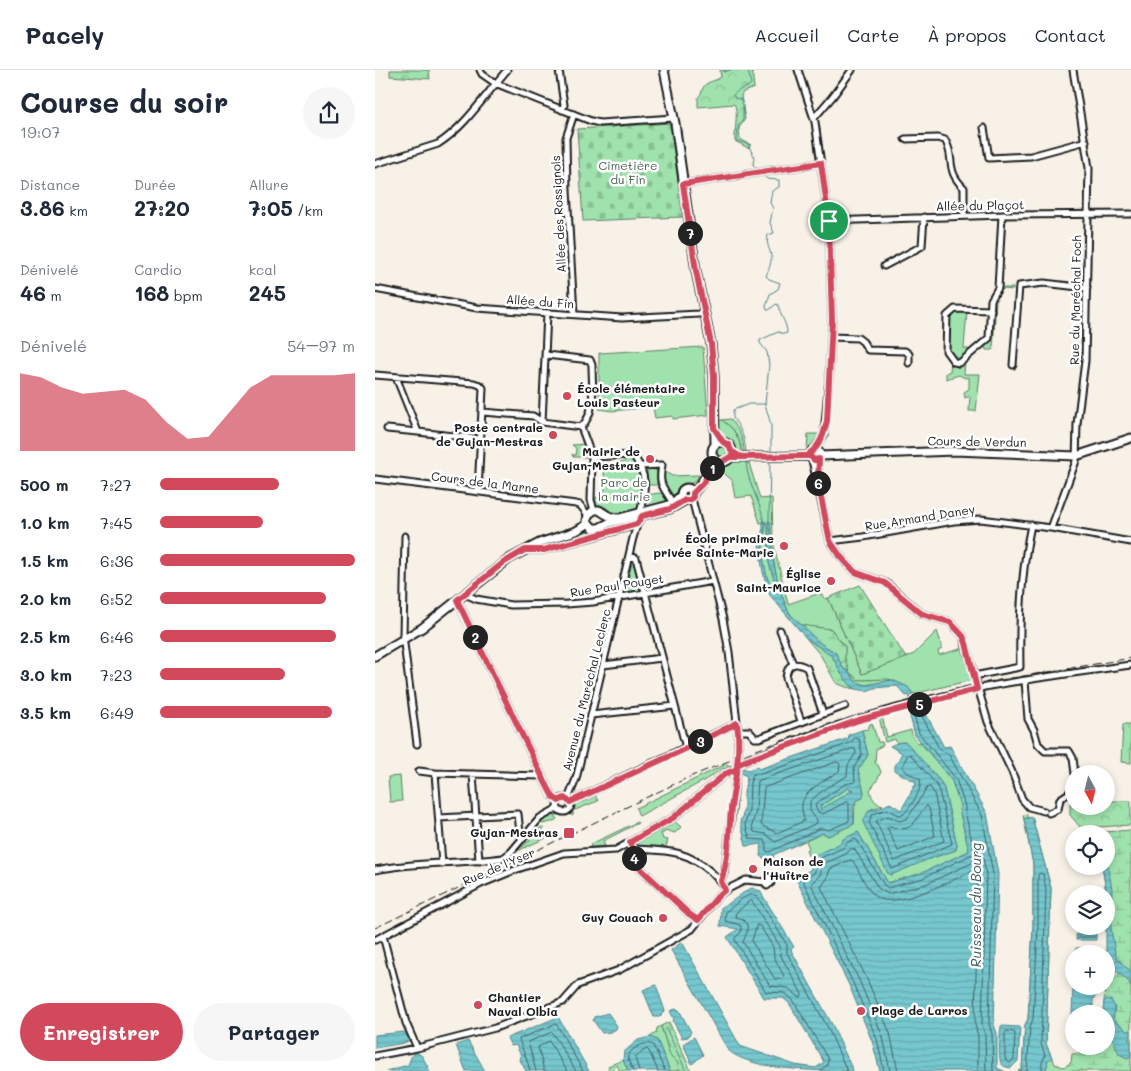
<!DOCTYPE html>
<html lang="fr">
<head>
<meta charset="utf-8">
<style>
	body { margin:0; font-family:Mali,sans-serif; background:#f6f6f7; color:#1f2937; height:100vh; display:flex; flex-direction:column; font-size:19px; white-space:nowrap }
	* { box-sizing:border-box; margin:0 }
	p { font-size:16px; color:#747a83 }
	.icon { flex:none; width:28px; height:28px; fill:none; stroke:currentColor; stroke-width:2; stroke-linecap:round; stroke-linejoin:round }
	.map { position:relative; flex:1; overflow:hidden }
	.details { display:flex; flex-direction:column; background:#fff; width:375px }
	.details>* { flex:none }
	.needle { width:32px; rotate:173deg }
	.buttons { position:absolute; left:690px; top:695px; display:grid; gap:10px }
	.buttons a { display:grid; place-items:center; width:50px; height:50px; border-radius:50%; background:#fff; box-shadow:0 2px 8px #0003; font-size:25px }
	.pin { position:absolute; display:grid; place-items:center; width:42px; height:42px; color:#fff; margin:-21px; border:2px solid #fff; border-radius:50%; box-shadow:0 1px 5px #0007 }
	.km { position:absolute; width:25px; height:25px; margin:-12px; border-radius:50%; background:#222; color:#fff; font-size:14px; line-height:25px; text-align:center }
	.round { display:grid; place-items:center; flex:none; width:52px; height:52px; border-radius:26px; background:#f6f6f7 }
	.overview { display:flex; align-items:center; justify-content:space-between; height:85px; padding:0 20px }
	h1 { font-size:28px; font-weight:700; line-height:38px }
	.figures { display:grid; grid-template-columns:repeat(3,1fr); gap:8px; height:85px; padding:5px 20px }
	.figures div { display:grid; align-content:center }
	.figures b { font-size:21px; font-weight:700 }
	.figures small { font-size:14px; font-weight:400 }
	.figures p { font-size:14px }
	.chart { height:140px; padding:10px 20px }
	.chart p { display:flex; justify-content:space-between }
	.chart svg { width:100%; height:90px; margin-top:5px; fill:#d1495b; opacity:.7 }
	.primary-button { display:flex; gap:10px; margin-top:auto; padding:10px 20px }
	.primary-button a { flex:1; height:58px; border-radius:30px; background:#d1495b; color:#fff; font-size:20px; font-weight:700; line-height:58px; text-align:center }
	.primary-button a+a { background:#f6f6f7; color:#1f2937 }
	ul { padding:0 20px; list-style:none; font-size:16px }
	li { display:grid; grid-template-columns:80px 60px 1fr; align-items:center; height:38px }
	li i { height:12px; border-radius:6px; background:#d1495b }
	header { display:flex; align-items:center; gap:30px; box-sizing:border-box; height:70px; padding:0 25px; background:#fff; border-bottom:1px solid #e0e1e3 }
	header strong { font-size:24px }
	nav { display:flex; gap:28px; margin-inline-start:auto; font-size:18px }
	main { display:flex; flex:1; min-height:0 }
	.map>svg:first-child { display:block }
	.green { fill:#9fe2ad; stroke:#5e7f64 }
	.forest { fill:url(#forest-crowns); stroke:#5e7f64 }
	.wetland { fill:url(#wetland-marsh); stroke:#5e7f64 }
	.cemetery { fill:url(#cemetery-stones); stroke:#5e7f64 }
	.water { fill:url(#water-rules); stroke:#528387; fill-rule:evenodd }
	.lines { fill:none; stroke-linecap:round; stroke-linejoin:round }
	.shore { stroke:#406063; stroke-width:1 }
	.stream { stroke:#528387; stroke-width:1 }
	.street-casing { stroke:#1c1c1c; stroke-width:9 }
	.secondary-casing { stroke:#1c1c1c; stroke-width:11 }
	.street { stroke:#fff; stroke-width:5 }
	.secondary { stroke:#fff; stroke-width:7 }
	.rail { stroke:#1c1c1c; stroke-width:1; stroke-dasharray:8 4; stroke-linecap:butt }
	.route-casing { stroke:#fff; stroke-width:10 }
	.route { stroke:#d1495b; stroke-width:6 }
	.poi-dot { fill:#d1495b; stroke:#fff; stroke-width:2 }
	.labels { text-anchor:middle; stroke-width:5; stroke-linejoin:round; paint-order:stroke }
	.park-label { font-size:12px; fill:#4a614f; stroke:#fff }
	.street-label { font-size:12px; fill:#1c1c1c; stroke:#fff }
	.poi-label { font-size:12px; font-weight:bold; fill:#1c1c1c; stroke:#fff; text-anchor:end }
	.water-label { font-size:14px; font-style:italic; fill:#406063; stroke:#fff }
</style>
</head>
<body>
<header>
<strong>Pacely</strong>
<nav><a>Accueil</a><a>Carte</a><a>À propos</a><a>Contact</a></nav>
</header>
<main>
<section class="details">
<div class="overview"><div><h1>Course du soir</h1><p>19:07</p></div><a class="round"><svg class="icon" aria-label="share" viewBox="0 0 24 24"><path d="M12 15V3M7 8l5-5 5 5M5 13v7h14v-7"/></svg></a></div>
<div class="figures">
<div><p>Distance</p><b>3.86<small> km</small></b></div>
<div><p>Durée</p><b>27:20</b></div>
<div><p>Allure</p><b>7:05<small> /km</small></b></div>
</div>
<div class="figures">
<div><p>Dénivelé</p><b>46<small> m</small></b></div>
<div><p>Cardio</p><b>168<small> bpm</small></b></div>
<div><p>kcal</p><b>245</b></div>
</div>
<div class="chart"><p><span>Dénivelé</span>54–97 m</p>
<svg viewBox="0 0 160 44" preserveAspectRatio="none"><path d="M0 44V6L10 8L20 13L30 16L40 15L50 14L60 19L70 30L80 38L90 37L100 25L110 13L120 7L130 7L140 7L150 7L160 6V44z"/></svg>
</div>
<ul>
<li><b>500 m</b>7:27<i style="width:61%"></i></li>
<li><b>1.0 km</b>7:45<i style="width:53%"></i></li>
<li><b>1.5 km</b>6:36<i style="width:100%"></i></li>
<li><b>2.0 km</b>6:52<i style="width:85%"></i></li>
<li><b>2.5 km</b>6:46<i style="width:90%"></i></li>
<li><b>3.0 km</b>7:23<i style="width:64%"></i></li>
<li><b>3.5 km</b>6:49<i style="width:88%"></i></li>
</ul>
<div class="primary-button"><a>Enregistrer</a><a>Partager</a></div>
</section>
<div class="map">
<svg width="756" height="1001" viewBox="0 0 756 1001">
	<defs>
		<pattern id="forest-crowns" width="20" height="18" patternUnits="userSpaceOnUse" patternTransform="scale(1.25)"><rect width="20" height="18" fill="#9fe2ad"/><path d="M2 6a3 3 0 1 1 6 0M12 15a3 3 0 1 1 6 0" fill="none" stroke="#88c194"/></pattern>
		<pattern id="wetland-marsh" width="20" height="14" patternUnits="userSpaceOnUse" patternTransform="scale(1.25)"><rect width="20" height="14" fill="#9fe2ad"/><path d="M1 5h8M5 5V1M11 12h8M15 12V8" fill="none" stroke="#88c194"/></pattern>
		<pattern id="cemetery-stones" width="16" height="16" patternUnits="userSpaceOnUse" patternTransform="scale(1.25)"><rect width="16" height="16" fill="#9fe2ad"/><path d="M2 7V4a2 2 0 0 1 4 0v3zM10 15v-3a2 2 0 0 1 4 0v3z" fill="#88c194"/></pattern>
		<pattern id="water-rules" width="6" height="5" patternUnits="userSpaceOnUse" patternTransform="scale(1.25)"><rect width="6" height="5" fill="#76c7ce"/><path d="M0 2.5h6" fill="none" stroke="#66aab0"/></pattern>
	</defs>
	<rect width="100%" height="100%" fill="#f7f1e7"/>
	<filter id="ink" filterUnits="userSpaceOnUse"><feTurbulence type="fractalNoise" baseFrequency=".02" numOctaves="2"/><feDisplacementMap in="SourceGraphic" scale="10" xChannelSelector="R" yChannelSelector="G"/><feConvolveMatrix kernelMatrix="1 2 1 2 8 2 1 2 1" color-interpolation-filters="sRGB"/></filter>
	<g filter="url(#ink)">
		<!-- green -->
		<path class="green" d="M626,218H638V220L628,219L621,229L618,280H611L609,275L614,271L618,230Z
			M581,241H592L589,278L596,280L585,289H580L573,280L574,246Z
			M328,277L333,345L298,349V346L280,348L278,337L237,341L224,339V283Z
			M576,291L583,298L590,291L589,304H605L601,341H594L595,326L590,328L589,322L594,319V307L590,308L584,305L571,309V303L575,301Z
			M347,350L358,359L364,370L367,383H369V385C362,383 361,380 357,375C349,366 343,363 341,351Z
			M433,364H446L432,380Z
			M211,374L213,387H198L197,384L200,386L201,378L197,375Z
			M341.5 382a5.5 5.5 0 1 1 11 0a5.5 5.5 0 1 1-11 0Z
			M250,389C273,391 267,423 263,438L248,442V445L238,447L231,441L232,438L221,434L220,428L230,425L229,399L237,398L238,395L249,392Z
			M363,390L374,393L385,429L397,428L398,472L413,534L445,523L450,529L453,528L487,604L539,584L562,561L567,576V579L563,581L564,585L589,578L597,610L538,624C522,604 504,612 483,610L474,602L469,588L470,577L456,559C447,558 432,559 425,554C402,540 396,477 395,452H393L394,493L401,516V521C390,514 387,488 388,476C388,468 391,460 391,452L385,453L376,426L360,428L357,410L341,397Z
			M272,399L282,400V415H272Z
			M289,401L297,406L324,405L321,411C313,415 303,415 303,425L300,428H297C291,420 285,412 289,401Z
			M284,423L287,424L294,432L270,439L268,438L272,425Z
			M254,452L253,455L167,478L166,476L211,461H224L237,455Z
			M258,490L260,491L267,517L264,520L249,523Z
			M507,646L512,667L536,660L537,665L543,673L545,672L577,711L586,739H584L594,781L547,803L513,813L483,762L467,773L434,788L431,780L434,778L431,771L448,763L453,766L479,754C481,737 476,735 489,722L483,700L493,685L487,660L493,659L495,654L497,653L503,672H507L508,675L501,679L500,693L503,695L506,702L501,712L495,720C497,728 499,733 508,735L494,740L554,789L581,780L582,775L569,719L565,711L529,672L522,673L520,669L510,672L504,647Z
			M351,694L356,696L350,699L348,698L330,710L264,746L261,738Z
			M25,706L27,731L15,732L13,707Z
			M473,718L478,720L446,740L445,736Z
			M220,725L223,731L200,740L198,738L200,733L214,730Z
			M181,742L189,744L196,742L199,744L197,746L195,744L182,745L180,746L182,749L177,752L167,754L166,751L167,748L175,746Z
			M299,751L306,757L300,763L290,760L289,763H286L288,769L293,770L291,777H266L262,775V772Z
			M262,752L263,753L228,771L230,776L215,777L216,774Z
			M165,758H168L171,768L140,782L154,771Z
			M286,956L295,985L303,993L304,1001H295L282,970L275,967L281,963L282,958Z
			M248,990L253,1001H245L242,995L240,997L239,1001H235L233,996Z"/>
		<!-- forest -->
		<path class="forest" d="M15,0H54L55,9L15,6Z
			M345,0H377L379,18L368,22L366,26L370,49L364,58L365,69L376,75L373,78L360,71C359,61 364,40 359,34L323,37V28C327,24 327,17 331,14C335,11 341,11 346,7Z
			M355,349C364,358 369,370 369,383H367L364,370L358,359L347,350Z
			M748,654H756V693L746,692Z
			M731,731H756V755L706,758L695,745V732H699V736H731Z"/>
		<!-- wetland -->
		<path class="wetland" d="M426,555L456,559L470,577V588L474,602L483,610L513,609L517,610L491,615L481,612L474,602L468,598L460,583L445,573Z
			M431,568L457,586L467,605L481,619L471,617L461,613L446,586Z
			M652,744V748L657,747L676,818L671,974L680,994L688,997L696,993L697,984L725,982L726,976H731V944H728C732,897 736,843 727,796H731V764H727L729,762L756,760V1001H643L647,999L650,955L653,949L658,857V794L648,745Z
			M294,952L316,1001H304L303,993L295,985L286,956Z"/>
		<!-- cemetery -->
		<path class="cemetery" d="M295,53L308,147L208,151L202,59Z
			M485,515L531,588L487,604L453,528Z"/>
		<!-- water -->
		<path class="water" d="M393,451H395L398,490L405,521L414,543L445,573L461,583L468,598L474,602L481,612L491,615L517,610L533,617L538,624L531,626L522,616L499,618L492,621L481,619L476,616L467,605L457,586L431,568L394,524L388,502L385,484L384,473L388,458V452H391L387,478L388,487L392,507L398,520L401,521V516L394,493Z
			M546,635L569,677L575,676L612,743L623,804L619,955L622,963V998L629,1001H505L497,971L474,915L421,809L436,799L434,788L466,773L468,769L483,762L513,813L547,803L594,781L584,739L586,738L577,711L540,665L533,639Z
			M487,660L493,685L483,700L489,722L488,728L481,731L478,738L479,754L453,766L448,763L398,785L399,789L394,791L385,786L387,774L371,776L365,750L367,749L368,741L369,740V723L372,706L367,704L368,698L373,700L382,697L384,699L474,668L473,665ZM473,718L478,720L446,739L445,736Z
			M529,672L533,674L565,711L569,719L582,775L581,780L554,789L516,805L513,804L488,752L494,740L505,738L515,733L526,740L536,723V721L538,719V716L540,717L541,712L520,701V696L527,683L515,676L522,673Z
			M657,747L676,818L671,974L677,988L673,990L671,1001H643L647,999L650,955L653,949L658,857V794L649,749Z
			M731,785L737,819L736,859L740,882L742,888L756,902V917L754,912L741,900L738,904L739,910L734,912L731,911V819L727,796H731Z
			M377,818L385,821L419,877L416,880L458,956L478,1001C444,1001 376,1001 353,980L296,880L307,872L365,976L420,995L441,998L449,992L414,933L408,928H389L352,867L363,859L345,856L346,837C358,833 365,823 377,818Z
			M702,856L719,857V862H702Z
			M701,864H721V870H701V868L720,867H701Z
			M701,878H721V883H701Z
			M281,915L290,941L284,947H279L268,920Z
			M707,916H722V925L718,929V944H699V973L696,972L698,918H706Z
			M732,929L737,931L740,938L738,950L749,958L752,962L756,960V966L753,969L756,972V986L752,988L744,984L738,969H731V944H728L729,931Z
			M301,939L304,940L316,962L313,967L307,968L298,951L299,949L295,941Z
			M233,943L242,956L241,959L236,962L227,963L218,950L219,947Z
			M183,947L214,1001H151L145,990L146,986L141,975L136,976L132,968Z
			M626,956L645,957L643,991L636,998C632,997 628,997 626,993C623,987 625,963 626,956Z
			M29,962L35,970L29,973L0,978V965Z
			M275,967L282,970L295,1001H253L248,990L249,982L263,970Z
			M319,967L328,985L317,994L308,974Z
			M93,971L110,1001H91L81,975Z
			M41,982L47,986L55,1001H11L33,995L37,985Z"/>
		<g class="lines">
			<!-- shore -->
			<path class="shore" d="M480,668L484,669L487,684L479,698L480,712L470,714L443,732L440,736L443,742L448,744L473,731L474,733V751L454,760L446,758L394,782L391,781V774L389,770L375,769L370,754L374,740L375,713L378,704H386L475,673Z
				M477,679H480L481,683L473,695L472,706L451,718L435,731V741L442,750V753L400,772L391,764L379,762L377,755L381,741L383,711Z
				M535,684L561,714L564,721L577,774L517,799L494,752L498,744L512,739L524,745L529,744C536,736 548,720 545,709L533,703L527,697L532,686Z
				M462,692L465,694L464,701C453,709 428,720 427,735C426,741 429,746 429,751L402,763L386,755L389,718Z
				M555,717L559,723L569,771L519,791L501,751L513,746L524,751L532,749L552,718Z
				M552,736L554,738L560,766L523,781L512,757L515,756C541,766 539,746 552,736Z
				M377,831L405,876L406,886L427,924L426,927H424L413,918L395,916L368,872C373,860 377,852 361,847L360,844L373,832Z
				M382,855L385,856L398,877L399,887L409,906L408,909H400L377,872Z
				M632,961L639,962L640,964L639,989L635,993L631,991L630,987V964Z
				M155,1001C153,990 147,980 144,969L180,954L182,955L208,1001
				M161,1001L153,972L177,962L201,1001
				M169,1001L163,977L174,971L192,1001
				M258,1001C257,997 254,993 253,989C252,980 270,970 278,975L290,1001
				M264,1001L260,988L268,981L272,979L274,981L283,1001
				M445,1001L452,995L453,989L418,930L410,923L391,922L360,870V868L366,862V856L362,854L350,851L351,841C361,836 370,821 382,826L412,875V883L453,958L472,1001
				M509,1001L502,969L478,913L428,811L440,802L441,790L468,778L473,772L479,769L482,770L509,815L513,818L548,808L598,784L599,780L590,742V736L581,709L544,663L539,645L543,641L548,648L565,680L573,683L607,745L618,804L614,954L617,964L618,1001
				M515,1001L508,967L484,910L436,814L445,805L448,794L471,784L477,778L480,780L503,818L513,824L551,814L599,792L605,786L608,787L611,805L607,955L610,965L611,1001
				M523,1001L515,963L491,907L446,817L452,809L455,799L475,790L478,791C485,802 491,819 501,827C519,841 581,808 600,800L603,801L600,955L603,966V1001
				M652,1001L655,957L658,949L663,858V805L665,803L668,804L671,819L666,974L670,985L667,993V1001"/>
			<!-- stream -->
			<path class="stream" d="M348,0L349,2L355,0
				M373,0L376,14C371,19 363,19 358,25L360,28L365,29L368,36V50L363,56L362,71L373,74L379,87L378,95L385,101
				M387,104L392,109L404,110V117L397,121L395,133L398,138L395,153L399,163L393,165C391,174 394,177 396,185C397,192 394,199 391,206L394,209L405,213L403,219L395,224L391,236L392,240H394L401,234L403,235C405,246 412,253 412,263L409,264L403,262L385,270V273L392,282L394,295L390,334L396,355V383
				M371,383C370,369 367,360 358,348V340L374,334H390
				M371,390C371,412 386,431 389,453
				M394,451L395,390
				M534,626L537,633
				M291,958L311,1001"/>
			<defs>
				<path id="street" d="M105,0L107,4L120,13L216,51L225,53L299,48
					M184,0L189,35L187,40
					M423,0L440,52L454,151L457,250L454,308L449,365L439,380
					M199,44L191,68L192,120L199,244
					M439,48L458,26L477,0
					M609,58L614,88L656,86L711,71
					M530,69L563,68L570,70C581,88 569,99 589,118V146
					M0,94L63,74C91,56 110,25 132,0
					M308,114L446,93
					M454,151L627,145L756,144
					M509,196L547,176L549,147
					M0,219L102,238L247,248L324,244L329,242
					M616,240L580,239L572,246L571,281L579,292L584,293L587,291L614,268L616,230L623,218L627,145
					M456,267L483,268L488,272L493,280L530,281L534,284V293
					M171,285L215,290L217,295C217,315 222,342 206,357
					M638,295L644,216L669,213L712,218
					M0,305L99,313L105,315L108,318L103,422
					M21,307L43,362L105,369
					M108,342L158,346L167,352L206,357L217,387L216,430L219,440
					M167,352L172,243
					M12,359L43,362
					M217,387L258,385C273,406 271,418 265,443
					M437,390L455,471L466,487L480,502L511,513L547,544L575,552L588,566L613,652L637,702L647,729L654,737L669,741
					M266,396L287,395C283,415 288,417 298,433
					M443,408V389
					M0,409L201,434L205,435L213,445
					M315,430L318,433L348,549L354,582L363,661V687L350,800L346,811
					M676,458L701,391L702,354L710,291L714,98L698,0
					M30,466L28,566L42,674
					M455,471L488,467L579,451L606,449L676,458L756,472
					M153,480H169L262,455
					M254,486L261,488L311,678
					M90,524L101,529L136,535L192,534L218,532L338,511
					M82,530L167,706L178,727L184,731
					M405,560L418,594
					M228,595L287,588
					M599,606L645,597C644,549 646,502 656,455
					M650,611L653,649L659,660L663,674L670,681H694L698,688L700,704
					M216,645L300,636
					M426,651L411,608C412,593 420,591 432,598L448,644
					M363,661H374L380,668H384L470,636
					M362,695C438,661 524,635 605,618C655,608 706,602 756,595
					M44,701L60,703
					M98,704L104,791
					M182 735a7 7 0 1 1 14 0a7 7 0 1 1-14 0Z
					M193,729L201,709L258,468L262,455L267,446
					M195,732L362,653
					M674,743L683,739L685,729L694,723L699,715
					M64,748L143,744L145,763L148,769
					M255,772C260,783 258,789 266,799L314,844L323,850
					M259,779C291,781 310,779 336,802C342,808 347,812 351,820
					M67,794L60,703L167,706
					M0,800C42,791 85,794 128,788L136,782L165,748L183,738
					M8,866L31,953L42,978
					M0,870L106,814L140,800L189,783L241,780L298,748L350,704L362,699
					M0,986L42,978L120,958L188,932L203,915L244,900L317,859L344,825L351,820L371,810L390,812L392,816L396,813L393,809L390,812"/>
				<path id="secondary" d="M289,0L300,53L321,201L336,274L339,306L340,375
					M337 382a10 10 0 1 1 20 0a10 10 0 1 1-20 0Z
					M435 385a5 5 0 1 1 10 0a5 5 0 1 1-10 0Z
					M445,386L580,381L701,386L756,368
					M355,387L435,386
					M306 424a6 6 0 1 1 12 0a6 6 0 1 1-12 0Z
					M318,423C329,413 333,397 346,391
					M306,425L298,433L291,436L245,448C235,448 232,445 224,440H219L213,445L212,451L218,458H224L234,453L295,439L311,430
					M0,586L47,558L134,489L164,473L201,461L213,454"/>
			</defs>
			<!-- street casing -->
			<use href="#street" class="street-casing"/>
			<!-- secondary casing -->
			<use href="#secondary" class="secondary-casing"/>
			<!-- street -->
			<use href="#street" class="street"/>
			<!-- secondary -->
			<use href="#secondary" class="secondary"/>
			<!-- rail -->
			<path class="rail" d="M0,858L312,708L376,682L453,654L532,631L601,614L756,588"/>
		</g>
	</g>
	<g class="lines" filter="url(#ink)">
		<defs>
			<path id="route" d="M454,151L457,250L452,351C449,363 446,375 435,383V386H429L355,387L338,397L328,413L318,423V427L315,430H310L295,439L267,446L262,454L169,480H150L128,493L82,530L167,706L178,727L184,731L189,728L195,732L308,680L362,653C366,681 360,710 356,738C354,762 354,788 346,811L350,820L344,825L323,850L314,844L266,799C258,789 260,783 255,772L298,748L350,704L362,699V695L370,691L484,650L602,619L591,573L588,566L575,552L547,544L510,513L480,502L466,487L455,471L443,412L444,389L439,390L435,386H429L366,387L356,381L354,375L348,372L339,358V306L336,274L321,201L308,114L446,93L454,151"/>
		</defs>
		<!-- route casing -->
		<use href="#route" class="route-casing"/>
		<!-- route -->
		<use href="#route" class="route"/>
	</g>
	<!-- markers -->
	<g class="poi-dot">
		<circle cx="192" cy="326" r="5"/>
		<circle cx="178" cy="365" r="5"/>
		<circle cx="275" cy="389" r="5"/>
		<circle cx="409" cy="476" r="5"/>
		<circle cx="456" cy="511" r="5"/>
		<rect x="188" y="757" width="12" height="12" rx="2.5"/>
		<circle cx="378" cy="799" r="5"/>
		<circle cx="288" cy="848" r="5"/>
		<circle cx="103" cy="935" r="5"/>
		<circle cx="486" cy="941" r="5"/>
	</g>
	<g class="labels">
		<!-- park labels -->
		<g class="park-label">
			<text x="253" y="100">Cimetière<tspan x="253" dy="14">du Fin</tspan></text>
			<text x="249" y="417">Parc de<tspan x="249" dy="14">la mairie</tspan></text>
		</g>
		<!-- street labels -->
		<g class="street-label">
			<text transform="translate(605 136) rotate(-1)" y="4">Allée du Plaçot</text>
			<text transform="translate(184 144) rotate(-93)" y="4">Allée des Rossignols</text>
			<text transform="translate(701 230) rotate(-89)" y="4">Rue du Maréchal Foch</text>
			<text transform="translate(165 232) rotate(4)" y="4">Allée du Fin</text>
			<text transform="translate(602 372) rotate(1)" y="4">Cours de Verdun</text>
			<text transform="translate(110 413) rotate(7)" y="4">Cours de la Marne</text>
			<text transform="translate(545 448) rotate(-9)" y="4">Rue Armand Daney</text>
			<text transform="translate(242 516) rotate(-9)" y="4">Rue Paul Pouget</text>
			<text transform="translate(212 620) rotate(-76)" y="4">Avenue du Maréchal Leclerc</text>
			<text transform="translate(124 797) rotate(-23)" y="4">Rue de l'Yser</text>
		</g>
		<!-- poi labels -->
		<g class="poi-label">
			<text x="202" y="323" text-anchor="start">École élémentaire<tspan x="202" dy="14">Louis Pasteur</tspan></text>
			<text x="168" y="362">Poste centrale<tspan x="168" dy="14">de Gujan-Mestras</tspan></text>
			<text x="265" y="386">Mairie de<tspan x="265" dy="14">Gujan-Mestras</tspan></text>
			<text x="399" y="473">École primaire<tspan x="399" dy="14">privée Sainte-Marie</tspan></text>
			<text x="446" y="508">Église<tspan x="446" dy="14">Saint-Maurice</tspan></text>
			<text x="183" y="767">Gujan-Mestras</text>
			<text x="388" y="796" text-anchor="start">Maison de<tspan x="388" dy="14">l'Huître</tspan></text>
			<text x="278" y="852">Guy Couach</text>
			<text x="113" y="932" text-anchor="start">Chantier<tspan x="113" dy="14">Naval Olbia</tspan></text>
			<text x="496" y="945" text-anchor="start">Plage de Larros</text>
		</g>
		<!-- water labels -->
		<g class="water-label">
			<text transform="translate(601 835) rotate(-90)" y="5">Ruisseau du Bourg</text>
		</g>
	</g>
</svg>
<div class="buttons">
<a><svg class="needle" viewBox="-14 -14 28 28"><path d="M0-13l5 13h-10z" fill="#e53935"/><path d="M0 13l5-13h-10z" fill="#747a83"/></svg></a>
<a><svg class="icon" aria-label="locate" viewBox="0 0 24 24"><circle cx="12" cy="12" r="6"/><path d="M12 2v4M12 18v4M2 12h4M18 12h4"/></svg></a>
<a><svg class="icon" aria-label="layers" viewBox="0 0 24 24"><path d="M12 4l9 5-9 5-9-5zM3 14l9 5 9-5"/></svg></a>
<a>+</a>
<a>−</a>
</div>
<div class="pin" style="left:454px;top:151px;background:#1e9e55"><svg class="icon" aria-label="arrive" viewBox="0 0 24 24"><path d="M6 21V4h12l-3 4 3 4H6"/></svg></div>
<b class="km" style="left:337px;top:398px">1</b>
<b class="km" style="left:100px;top:567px">2</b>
<b class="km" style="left:325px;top:671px">3</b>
<b class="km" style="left:259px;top:788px">4</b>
<b class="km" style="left:544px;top:634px">5</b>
<b class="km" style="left:443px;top:413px">6</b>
<b class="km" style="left:315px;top:163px">7</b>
</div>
</main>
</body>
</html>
